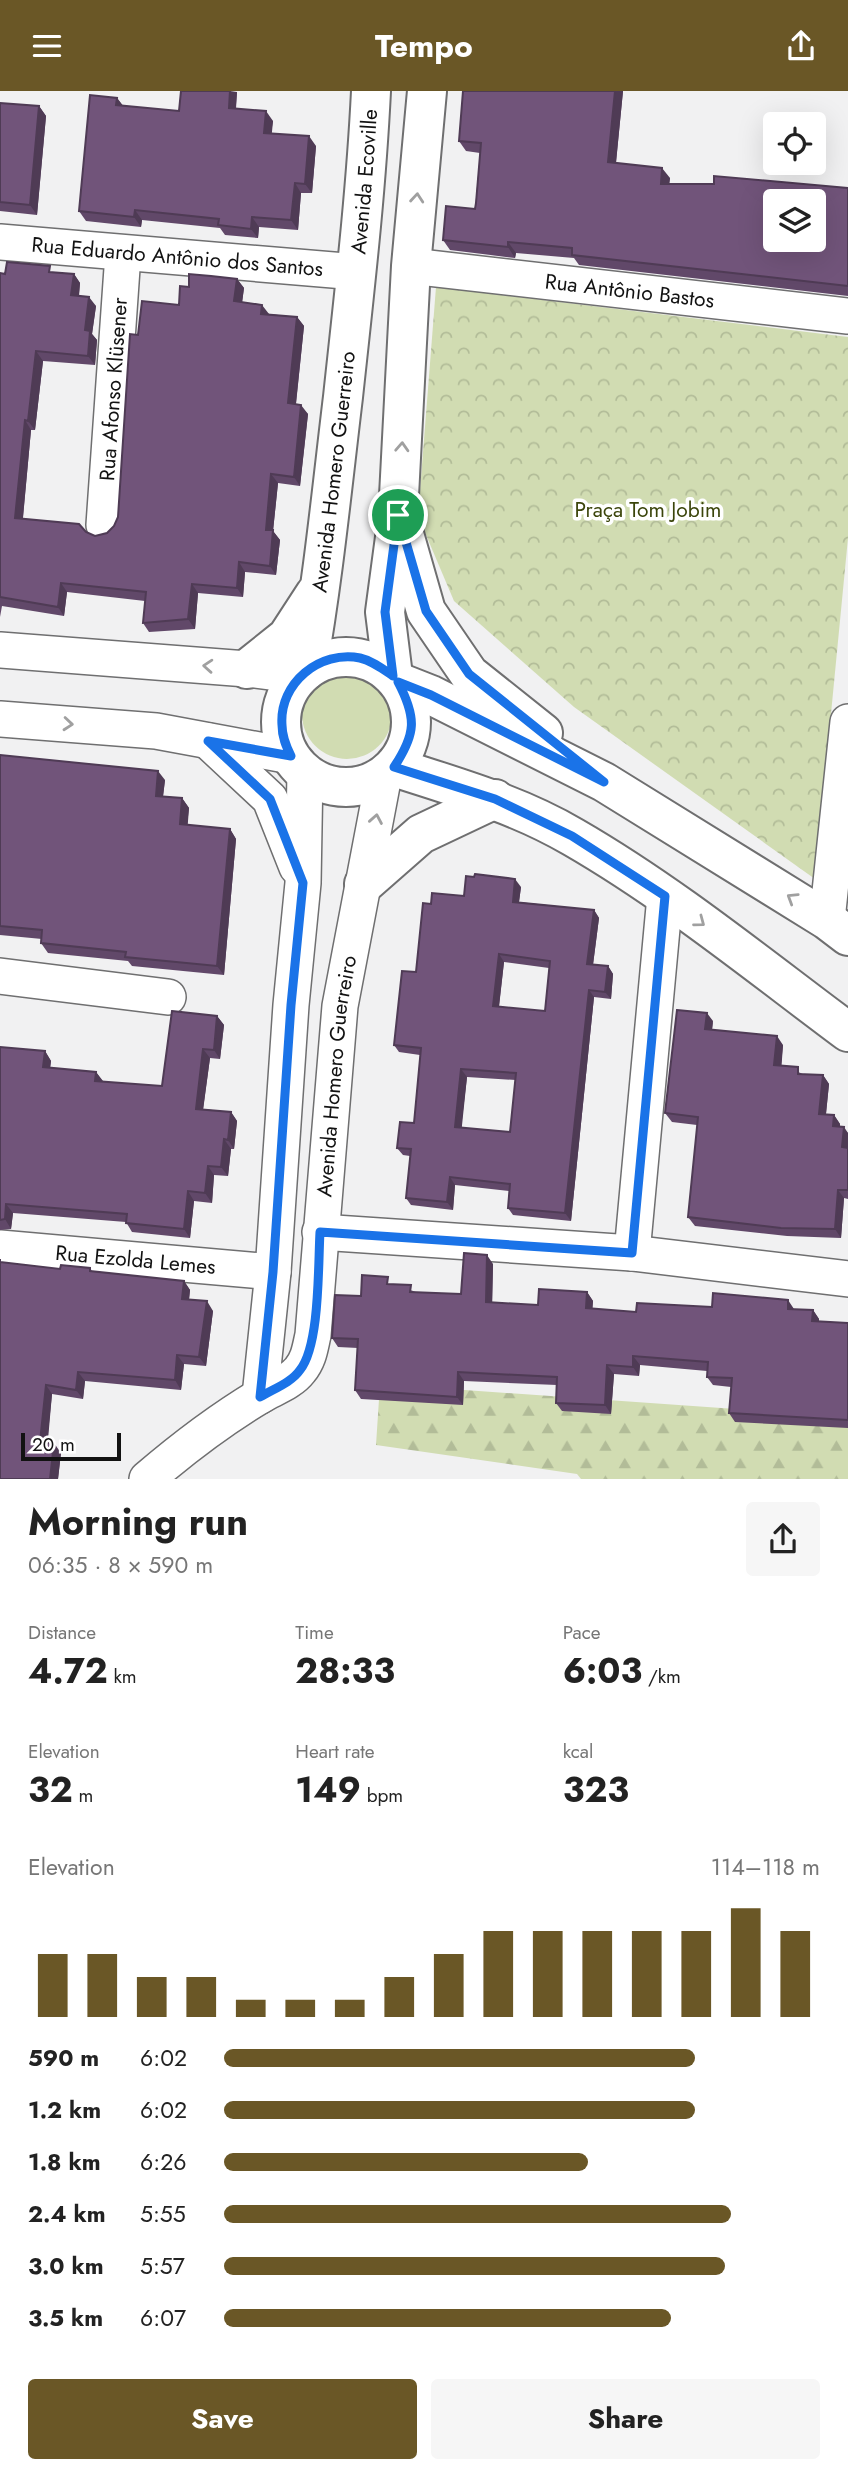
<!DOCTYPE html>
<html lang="en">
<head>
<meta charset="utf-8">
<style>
	body { margin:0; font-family:Jost,sans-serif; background:#f6f6f6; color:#222; height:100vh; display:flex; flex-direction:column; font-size:26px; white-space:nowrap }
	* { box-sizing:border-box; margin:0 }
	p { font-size:23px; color:#767676 }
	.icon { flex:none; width:38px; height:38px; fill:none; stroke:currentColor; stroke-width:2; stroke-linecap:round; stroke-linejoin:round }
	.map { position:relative; height:1388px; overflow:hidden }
	.drawer { display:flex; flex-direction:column; background:#fff; flex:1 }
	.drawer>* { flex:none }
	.fabs { position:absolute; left:763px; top:21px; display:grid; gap:14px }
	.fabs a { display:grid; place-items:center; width:63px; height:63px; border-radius:7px; background:#fff; box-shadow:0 7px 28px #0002; font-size:35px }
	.scale { position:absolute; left:21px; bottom:18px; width:100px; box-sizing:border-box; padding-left:7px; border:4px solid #121212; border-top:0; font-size:19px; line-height:24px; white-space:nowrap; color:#121212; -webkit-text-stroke:5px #fff; paint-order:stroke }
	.pin { position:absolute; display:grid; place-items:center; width:60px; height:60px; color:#fff; margin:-30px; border:4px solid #fff; border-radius:50%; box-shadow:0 2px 7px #0007 }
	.round { display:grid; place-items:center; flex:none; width:74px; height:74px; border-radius:7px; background:#f6f6f6 }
	.head { display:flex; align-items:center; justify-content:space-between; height:119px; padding:0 28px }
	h1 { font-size:38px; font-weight:700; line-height:52px }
	.metrics { display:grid; grid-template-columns:repeat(3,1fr); gap:10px; height:119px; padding:7px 28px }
	.metrics div { display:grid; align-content:center }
	.metrics b { font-size:35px; font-weight:700 }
	.metrics small { font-size:19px; font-weight:400 }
	.metrics p { font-size:19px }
	.chart { height:196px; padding:14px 28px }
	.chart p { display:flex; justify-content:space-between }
	.chart svg { width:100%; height:126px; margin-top:7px; stroke:#6a5726; stroke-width:6 }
	.action { display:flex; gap:14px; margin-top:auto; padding:14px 28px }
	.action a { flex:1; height:80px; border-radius:7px; background:#6a5726; color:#fff; font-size:28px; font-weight:700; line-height:80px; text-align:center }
	.action a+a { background:#f6f6f6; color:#222 }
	ul { padding:0 28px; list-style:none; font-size:23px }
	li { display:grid; grid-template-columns:112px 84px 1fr; align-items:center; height:52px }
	li i { height:18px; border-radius:9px; background:#6a5726 }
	header { display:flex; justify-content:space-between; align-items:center; height:91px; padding:0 28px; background:#6a5726; color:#fff; font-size:32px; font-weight:700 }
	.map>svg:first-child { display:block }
	.grass { fill:#d1dcb2 }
	.forest { fill:url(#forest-firs) }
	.park { fill:url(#park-crowns) }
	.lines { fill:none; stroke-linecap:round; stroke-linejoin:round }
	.minor-casing { stroke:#6f6f70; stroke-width:38 }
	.tertiary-casing { stroke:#6f6f70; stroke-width:42 }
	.minor { stroke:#fff; stroke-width:35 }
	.tertiary { stroke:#fff; stroke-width:38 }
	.wall { fill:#614869; fill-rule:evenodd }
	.shaded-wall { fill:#4f3b55 }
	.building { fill:#71547a; stroke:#4f3b55; stroke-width:2; fill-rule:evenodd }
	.oneway { stroke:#a0a0a0 }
	.route-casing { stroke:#fff; stroke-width:14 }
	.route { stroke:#1a73e8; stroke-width:9 }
	.labels { text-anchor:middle; stroke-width:7; stroke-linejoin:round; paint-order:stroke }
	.street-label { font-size:21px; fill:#121212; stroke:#fff }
	.park-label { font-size:21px; fill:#3b450b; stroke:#fff }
</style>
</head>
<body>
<header><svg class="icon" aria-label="menu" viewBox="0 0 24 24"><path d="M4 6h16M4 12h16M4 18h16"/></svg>Tempo<svg class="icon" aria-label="share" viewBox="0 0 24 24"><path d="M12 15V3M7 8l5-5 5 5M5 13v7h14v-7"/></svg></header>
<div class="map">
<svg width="848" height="1388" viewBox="0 0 848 1388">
	<defs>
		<pattern id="forest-firs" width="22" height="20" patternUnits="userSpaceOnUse" patternTransform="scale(1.75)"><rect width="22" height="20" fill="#d1dcb2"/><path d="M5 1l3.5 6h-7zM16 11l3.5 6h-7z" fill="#b2bc98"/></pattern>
		<pattern id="park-crowns" width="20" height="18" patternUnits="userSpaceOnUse" patternTransform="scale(1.75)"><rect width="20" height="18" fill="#d1dcb2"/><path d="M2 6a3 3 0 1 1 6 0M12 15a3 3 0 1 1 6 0" fill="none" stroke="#b2bc98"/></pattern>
	</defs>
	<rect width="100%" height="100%" fill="#f1f1f2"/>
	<!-- grass -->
	<path class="grass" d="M302 623a45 45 0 1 1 90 0a45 45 0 1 1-90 0Z"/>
	<!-- forest -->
	<path class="forest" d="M380,1293L848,1326V1388H581L577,1383L376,1354Z"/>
	<!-- park -->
	<path class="park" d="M436,196L848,246V447L815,788L574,616L454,510L418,425Z"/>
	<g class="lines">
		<defs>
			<g id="minor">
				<path id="s1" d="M0,151L357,181"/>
				<path id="s2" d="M411,175L848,225"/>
				<path id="s3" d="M104,434L123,163"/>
				<path d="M0,559L247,578L301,585"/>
				<path d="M0,628L156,640L291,665"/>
				<path d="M208,650L270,708L297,776"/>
				<path d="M827,829L848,631"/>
				<path d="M0,885L168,906"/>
				<path d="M320,1141L632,1162L848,1188"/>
				<path id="s4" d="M0,1157L273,1181"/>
				<path d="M632,1162L665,805"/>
				<path d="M260,1305L273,1181L291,914L303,792L305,681"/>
				<path id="s5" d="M147,1388C182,1358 220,1329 260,1305C273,1297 290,1292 300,1279C309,1268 310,1257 313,1244L340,915L384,684"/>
			</g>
			<g id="tertiary">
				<path d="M402,436L426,520L469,583L543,642"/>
				<circle cx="346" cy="631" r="65"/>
				<path d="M247,578L287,546L315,503"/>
				<path id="s6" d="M307,579C323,489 332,397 343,306C354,204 366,102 371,0"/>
				<path d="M393,585L385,521L398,424L411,175L427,0"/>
				<path d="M398,591L431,604L604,691L827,829L848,845"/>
				<path d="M394,676C455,696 517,713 573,746C670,802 758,874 848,941"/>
				<path d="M364,793L421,743L495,708"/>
			</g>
		</defs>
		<!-- minor casing -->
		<use href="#minor" class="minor-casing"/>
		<!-- tertiary casing -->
		<use href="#tertiary" class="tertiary-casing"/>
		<!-- minor -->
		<use href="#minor" class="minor"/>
		<!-- tertiary -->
		<use href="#tertiary" class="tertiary"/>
	</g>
	<!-- wall -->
	<path class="wall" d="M463,0H623L616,72L670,87L669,93L848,97V205L579,174L574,167L516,162L515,167L450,159L443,149L475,118L480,62L466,60L459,50Z
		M237,1L236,18L273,30L271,42L316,55L312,102H301L298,139L259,136L258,147L225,144L220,137L142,129L141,136L86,130L79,120L117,7L123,15L179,20Z
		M0,12L39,15L46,25L37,124L0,120Z
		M54,181L74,183L80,192L79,205L96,215L92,243L97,249L95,274L43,270L35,339H31L23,427L86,441L95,445L107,442L114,435L118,426L138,244L179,214L189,196L237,188L244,197L242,211L269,223L297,226L304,235L296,313L308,323L300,395L278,392L273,440L280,449L276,484L245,481L243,506L198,502L195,538L149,541L143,532L145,510L67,501L64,525L2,515L0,526V182Z
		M0,664L165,689L163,705L182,707L189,717L187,734L230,738L236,748L224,884L132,875L128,870L48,862L41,852L42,848L0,844Z
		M521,796L519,811L594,819L599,827L593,874L608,875L613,883L611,908L594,906L571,1130L513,1124L508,1117L509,1100L455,1094L453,1119L411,1114L406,1107L410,1065L403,1064L397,1057L414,1032L420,964L399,961L394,954L416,881L431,813L464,805ZM504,871L549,877L545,920L499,916ZM467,986L516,989L510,1041L461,1037Z
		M217,925L224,934L220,968L210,967L203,1018L231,1021L237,1030L234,1058H231L228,1085L214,1084L212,1112L194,1110L190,1147L132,1141L126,1131L13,1122L11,1138L0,1139V956L45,960L51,970L50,977L96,981L103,991L162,995Z
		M713,930L712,939L783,954L781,974L803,983L823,984L829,993L826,1023L834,1024L840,1033V1036L848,1042V1108L844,1107L841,1147L787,1145L695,1135L688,1126L697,1034L672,1031L665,1022Z
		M3,1172L60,1178L90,1177L92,1180L184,1190L190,1199L189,1209L213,1220L206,1275L184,1273L181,1299L85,1290L83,1308L52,1303L47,1352L61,1362L58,1388H0Z
		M493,1173L492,1212L538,1214L587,1201L593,1210L592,1218L636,1221L712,1216L794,1218L813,1219L819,1228V1230L848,1232V1337L735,1331L729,1322L731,1296L713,1294L707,1286V1280L640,1274L639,1285L614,1283L611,1323L562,1320L556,1312L557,1294L464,1290L463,1314L361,1308L355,1299L358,1257L338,1256L332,1247L393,1193L416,1201L461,1203Z"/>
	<!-- shaded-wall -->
	<path class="shaded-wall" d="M230,0L237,1L235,26L229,17Z
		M615,0H623L615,81L608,71Z
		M117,7L124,16L116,14Z
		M39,15L46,25L37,124L30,114Z
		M266,20L273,30L271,51L264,42Z
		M309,45L316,55L312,102L305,93Z
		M662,77L670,87L668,104L661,93Z
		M295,92L301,102L298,139L291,129Z
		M135,119L142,129L141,136L134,126Z
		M252,126L259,136L258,147L251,138Z
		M508,151L516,162L515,167L508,156Z
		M74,183L80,192L78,213L71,204Z
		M237,188L244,197L241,220L234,210Z
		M89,206L96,215L92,243L97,249L95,274L88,265L85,239Z
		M262,214L269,223H261Z
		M297,226L304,235L295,321L288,312Z
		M36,260L43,270L35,339L28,330Z
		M301,314L308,323L300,395L294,386Z
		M25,329L31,339L22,436L15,427Z
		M271,383L278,392L273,440L280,449L276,484L270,475L266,439Z
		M239,471L245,481L243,506L237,497Z
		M61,492L67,501L64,525L58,516Z
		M192,493L198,502L195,538L188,528Z
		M158,680L165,689L162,714L156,705Z
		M182,707L189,717L187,743L180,733Z
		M230,738L236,748L224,884L217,875Z
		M515,788L521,796L518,818L513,811Z
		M594,819L599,827L592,881L587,873Z
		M499,863L504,871L498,923L493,915Z
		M608,875L613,883L611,908L605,901Z
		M589,899L594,906L571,1130L565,1122Z
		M707,922L713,930L711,947L705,938Z
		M217,925L224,934L220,968L214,959Z
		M777,945L783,954L781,982L774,974Z
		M203,958L210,967L202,1027L196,1018Z
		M45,960L51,970L49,985L43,976Z
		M461,978L467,986L461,1044L455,1036Z
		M96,981L103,990L102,1000L95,990Z
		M823,984L829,993L825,1032L819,1023Z
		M231,1021L237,1030L234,1058L228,1049Z
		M834,1024L840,1033L839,1044L833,1035Z
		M844,1036L848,1042V1065L842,1056Z
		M224,1048L231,1058L228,1085L221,1076Z
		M208,1075L214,1084L212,1112L205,1102Z
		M450,1086L455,1094L453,1119L447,1111Z
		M838,1099L844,1107L841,1147L835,1138Z
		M188,1100L194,1110L190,1147L184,1138Z
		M6,1113L13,1122L11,1138L5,1128Z
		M487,1164L493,1173L492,1220L486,1211Z
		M184,1190L190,1199L188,1217L182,1208Z
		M587,1201L593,1210L592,1226L586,1217Z
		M788,1209L794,1218V1227L788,1218Z
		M207,1210L213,1220L206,1275L199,1266Z
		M813,1219L819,1228L818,1239L812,1230Z
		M177,1264L184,1273L181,1299L175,1289Z
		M633,1265L640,1274L639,1285L633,1276Z
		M607,1274L614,1283L611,1323L605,1314Z
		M78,1281L85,1290L83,1308L76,1299Z
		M458,1281L464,1290L463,1314L457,1306Z
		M46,1294L52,1303L47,1360L40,1351Z
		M54,1352L61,1362L58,1388H50Z"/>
	<!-- building -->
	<path class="building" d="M181,0H230L229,17L266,20L264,42L309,45L305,93L295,92L291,129L252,126L251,138L218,134L219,128L135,119L134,126L79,120L90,4L117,7L116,14L179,20Z
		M463,0H615L608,71L662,77L661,93H714V85L848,97V195L572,164V157L508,151V156L443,149L446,115L475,118L476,112L481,52L459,50ZM775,110H814V149H775Z
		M0,12L39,15L30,114L0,111Z
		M7,171L50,175L49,181L74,183L71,204L89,206L85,239L90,240L88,265L36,260L28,330L25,329L15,427L79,433L86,441L95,445L107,442L114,435L118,426L130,243L138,244L142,210L179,214L180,195L189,196V183L211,185L237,188L234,210L262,214L261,223L297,226L288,312L301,314L294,386L271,383L266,439H273L270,475L239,471L237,497L192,493L188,528L143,532L146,501L61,492L58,516L0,506V182L5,183Z
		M0,664L158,680L156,705L182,707L180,733L230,738L217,875L125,866L126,861L41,852L42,839L0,835Z
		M475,783L515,788L513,811L594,819L587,873L608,875L605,901L589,899L565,1122L508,1117L510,1093L450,1086L447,1111L406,1107L411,1058L397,1057L400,1031L414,1032L421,957L394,954L402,880L416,881L423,812L431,813L432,802L464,805L466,785L474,786ZM499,863L550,870L545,920L493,915ZM461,978L516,982L510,1041L455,1036Z
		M677,919L707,922L705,938L777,945L774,974L798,976V983L823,984L819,1023L834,1024L833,1035L844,1036L842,1056L848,1057V1099H838L835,1138L781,1137L688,1126L698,1026L665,1022Z
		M172,920L217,925L214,959L203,958L196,1018L231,1021L228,1049L224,1048L221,1076L208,1075L205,1102L188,1100L184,1138L126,1132L127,1123L6,1113L5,1128L0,1129V956L45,960L43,976L96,981L95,990L162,995Z
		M464,1162L487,1164L486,1211L538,1214L539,1198L587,1201L586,1217L636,1221L637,1212L712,1216L713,1202L788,1209V1218L813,1219L812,1230L848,1232V1329L729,1322L732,1287L707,1286L708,1271L633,1265V1276L607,1274L605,1314L556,1312L557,1286L458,1281L457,1306L355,1299L358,1248L332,1247L335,1204L361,1205L362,1184L388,1186L387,1193L411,1194L410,1201L461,1203Z
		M0,1168V1171L60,1178L61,1174L90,1177V1180L184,1190L182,1208L207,1210L199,1266L177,1264L175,1289L78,1281L76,1299L46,1294L40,1351L54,1352L50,1388H0Z"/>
	<!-- one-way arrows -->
	<defs><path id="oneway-chevron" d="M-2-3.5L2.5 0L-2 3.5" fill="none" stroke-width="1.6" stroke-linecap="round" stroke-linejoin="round" transform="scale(1.75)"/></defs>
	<g class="oneway">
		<use href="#oneway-chevron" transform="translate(417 107) rotate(-85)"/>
		<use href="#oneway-chevron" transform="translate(402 356) rotate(-87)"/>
		<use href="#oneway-chevron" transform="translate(208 575) rotate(-176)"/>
		<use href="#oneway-chevron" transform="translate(68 633) rotate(5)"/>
		<use href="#oneway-chevron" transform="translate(376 728) rotate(-80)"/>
		<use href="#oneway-chevron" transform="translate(792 807) rotate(-148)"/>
		<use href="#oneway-chevron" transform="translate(700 831) rotate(37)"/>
	</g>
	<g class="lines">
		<defs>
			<path id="route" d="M398,424L426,520L469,583L604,691L431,604L398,591C417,627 416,643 394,676L495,708L572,745L665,805L632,1162L320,1141C318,1175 320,1254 300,1279C291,1292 273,1298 260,1306L273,1181L291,914L303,792L270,708L208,650L291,665C286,655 282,646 282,634C279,592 320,559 360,567C373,570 383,578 393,585L385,521Z"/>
		</defs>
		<!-- route casing -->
		<use href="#route" class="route-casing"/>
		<!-- route -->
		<use href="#route" class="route"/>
	</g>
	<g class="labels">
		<!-- street labels -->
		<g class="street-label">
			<text dy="7" stroke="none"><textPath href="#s6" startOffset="492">Avenida Ecoville</textPath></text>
			<text dy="7" stroke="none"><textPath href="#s1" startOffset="178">Rua Eduardo Antônio dos Santos</textPath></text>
			<text dy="7" stroke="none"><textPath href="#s2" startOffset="220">Rua Antônio Bastos</textPath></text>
			<text dy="7" stroke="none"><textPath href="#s3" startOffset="136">Rua Afonso Klüsener</textPath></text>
			<text dy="7" stroke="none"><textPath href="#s6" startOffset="200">Avenida Homero Guerreiro</textPath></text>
			<text dy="7" stroke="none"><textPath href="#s5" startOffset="486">Avenida Homero Guerreiro</textPath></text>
			<text dy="7" stroke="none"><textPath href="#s4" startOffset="136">Rua Ezolda Lemes</textPath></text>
		</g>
		<!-- park labels -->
		<g class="park-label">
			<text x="648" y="426">Praça Tom Jobim</text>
		</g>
	</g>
</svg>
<div class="fabs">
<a><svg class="icon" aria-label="locate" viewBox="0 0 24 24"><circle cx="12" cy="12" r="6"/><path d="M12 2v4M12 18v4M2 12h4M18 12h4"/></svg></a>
<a><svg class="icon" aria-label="layers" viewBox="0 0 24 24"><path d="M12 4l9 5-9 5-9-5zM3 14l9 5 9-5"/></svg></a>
</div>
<div class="scale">20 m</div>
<div class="pin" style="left:398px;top:424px;background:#1e9e55"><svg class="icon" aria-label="arrive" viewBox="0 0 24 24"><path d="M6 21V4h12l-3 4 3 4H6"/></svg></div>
</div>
<section class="drawer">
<div class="head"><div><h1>Morning run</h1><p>06:35 · 8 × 590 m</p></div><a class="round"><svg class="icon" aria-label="share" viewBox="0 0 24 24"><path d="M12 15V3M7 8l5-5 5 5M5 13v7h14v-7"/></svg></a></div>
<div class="metrics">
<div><p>Distance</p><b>4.72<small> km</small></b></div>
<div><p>Time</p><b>28:33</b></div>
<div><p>Pace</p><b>6:03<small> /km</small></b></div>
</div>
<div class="metrics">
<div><p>Elevation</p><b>32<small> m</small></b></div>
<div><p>Heart rate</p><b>149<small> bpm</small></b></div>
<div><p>kcal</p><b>323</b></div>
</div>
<div class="chart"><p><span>Elevation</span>114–118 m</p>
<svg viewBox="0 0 160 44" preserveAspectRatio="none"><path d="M5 44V22M15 44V22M25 44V30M35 44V30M45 44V38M55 44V38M65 44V38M75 44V30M85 44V22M95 44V14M105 44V14M115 44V14M125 44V14M135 44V14M145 44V6M155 44V14"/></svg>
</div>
<ul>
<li><b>590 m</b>6:02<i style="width:79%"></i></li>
<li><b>1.2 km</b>6:02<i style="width:79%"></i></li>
<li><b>1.8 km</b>6:26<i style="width:61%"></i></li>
<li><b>2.4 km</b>5:55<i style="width:85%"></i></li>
<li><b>3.0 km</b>5:57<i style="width:84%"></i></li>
<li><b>3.5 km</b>6:07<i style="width:75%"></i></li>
</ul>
<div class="action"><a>Save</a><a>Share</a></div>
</section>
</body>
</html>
